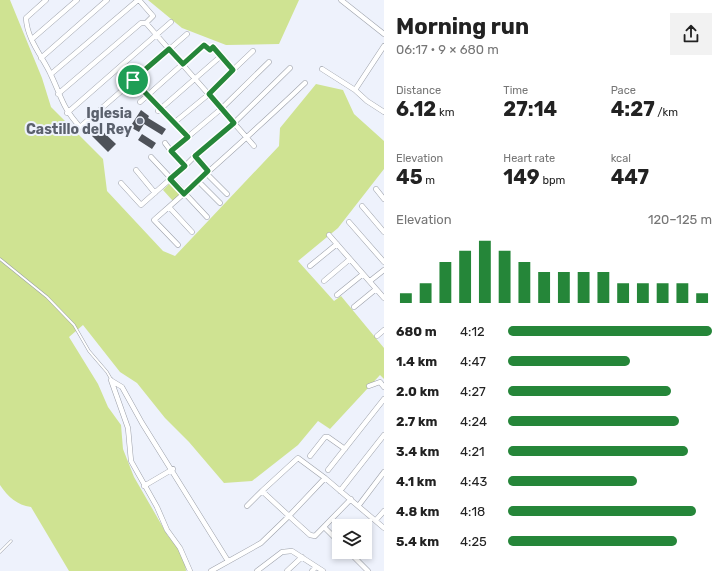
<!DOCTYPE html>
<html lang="en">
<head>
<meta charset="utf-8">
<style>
	body { margin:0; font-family:Rubik,sans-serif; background:#f2f2f2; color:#222; height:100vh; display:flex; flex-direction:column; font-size:15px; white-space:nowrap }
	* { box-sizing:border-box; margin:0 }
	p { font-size:13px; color:#767676 }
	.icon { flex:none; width:22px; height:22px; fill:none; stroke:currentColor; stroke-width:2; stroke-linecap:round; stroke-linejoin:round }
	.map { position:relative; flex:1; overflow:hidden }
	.details { display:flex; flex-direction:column; background:#fff; width:340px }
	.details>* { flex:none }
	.tools { position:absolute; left:332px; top:519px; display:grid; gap:8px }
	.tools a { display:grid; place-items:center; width:40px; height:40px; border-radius:0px; background:#fff; box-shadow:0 2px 6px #0003; font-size:20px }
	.pin { position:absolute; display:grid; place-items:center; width:34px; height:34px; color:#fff; margin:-17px; border:2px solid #fff; border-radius:50%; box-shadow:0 1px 4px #0007 }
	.round { display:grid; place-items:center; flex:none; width:42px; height:42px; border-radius:0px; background:#f2f2f2 }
	.summary { display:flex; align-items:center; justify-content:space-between; height:68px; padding:0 12px }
	h1 { font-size:22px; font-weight:700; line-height:30px }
	.metrics { display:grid; grid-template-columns:repeat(3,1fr); gap:6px; height:68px; padding:4px 12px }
	.metrics div { display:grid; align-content:center }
	.metrics b { font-size:20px; font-weight:700 }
	.metrics small { font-size:11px; font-weight:400 }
	.metrics p { font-size:11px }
	.chart { height:112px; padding:8px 12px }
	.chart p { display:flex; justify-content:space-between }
	.chart svg { width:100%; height:72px; margin-top:4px; stroke:#258639; stroke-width:6 }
	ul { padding:0 12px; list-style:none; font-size:13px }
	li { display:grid; grid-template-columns:64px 48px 1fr; align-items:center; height:30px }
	li i { height:10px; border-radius:5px; background:#258639 }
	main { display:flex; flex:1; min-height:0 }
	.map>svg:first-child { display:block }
	.green { fill:#cfe392 }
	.building { fill:#4e5259 }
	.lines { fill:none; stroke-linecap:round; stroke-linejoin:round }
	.lane-casing { stroke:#9ca0a9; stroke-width:3 }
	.street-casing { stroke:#9ca0a9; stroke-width:5.5 }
	.lane { stroke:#fff; stroke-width:2 }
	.street { stroke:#fff; stroke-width:4.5 }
	.route-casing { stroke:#fff; stroke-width:8 }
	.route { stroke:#258639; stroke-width:5 }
	.worship-dot { fill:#6b7280; stroke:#eef2fc; stroke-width:1.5 }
	.labels { text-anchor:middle; stroke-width:4; stroke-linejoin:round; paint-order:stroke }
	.worship-label { font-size:14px; font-weight:bold; fill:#5b616d; stroke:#eef2fc; text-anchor:end }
</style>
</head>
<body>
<main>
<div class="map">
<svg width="384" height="571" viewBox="0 0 384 571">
	<rect width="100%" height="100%" fill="#eef2fc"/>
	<!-- green -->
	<path class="green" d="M0,0H10L42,78L51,107L103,159L107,191L163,251L175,256L279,146L280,128L316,84L343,90L354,114L384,141V169L338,228L298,261L334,301L341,296L384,348V379L380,375L330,429L318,421L298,445L252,481L224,483L189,442L165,418L137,383L120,372L83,325L69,337L98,384L108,407L121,425L123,449L134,477L168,536L184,554L186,571H69L31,507C17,505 8,497 0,485Z
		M148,0H299L279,44L226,45L182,28Z
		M170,183L181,194L173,201L163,190Z"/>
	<!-- building -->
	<path class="building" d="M141,110L149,116L148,118L166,129L162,135L144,124L139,132L130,127Z
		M99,128L116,144L108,152L92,136Z
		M142,134L156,143L152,149L138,140Z"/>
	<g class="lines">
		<defs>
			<path id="lane" d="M0,259L47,297L74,325L89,351L107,372L111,379
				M0,552L11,541"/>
			<path id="street" d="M46,0L26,18C27,40 43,57 51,75C62,98 62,107 80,127L187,34
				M139,0L153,16L146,23L254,146
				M341,0L384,34
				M32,39L77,0
				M384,46L355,90L367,101L384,112
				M41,58L107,0
				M322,69L355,90
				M51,74L138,0
				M133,80L188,137
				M58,94L141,23H146
				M140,102L204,45L210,50L213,47L221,56
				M158,111L221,56L233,70L253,51
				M67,113L171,22
				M175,122L209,94L233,70
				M165,143L171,151
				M195,156L208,171
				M151,157L207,217
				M185,166L197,154L234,123L290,68
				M136,170L155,193
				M206,173L227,194
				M198,181L220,203
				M121,183L141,205L185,166L171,151L221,109L269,62
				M376,189L384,199
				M362,206L384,232
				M169,207L192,232
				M349,222L384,262
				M329,235L384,298
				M178,245L154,220C205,175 256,130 305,83
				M310,266L337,244
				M324,281L350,259
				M370,281L384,270
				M337,295L363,274
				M354,307L376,289
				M377,336L384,330
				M111,380L128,428L131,461L157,507L167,530L180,548L190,571
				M112,381L122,387L142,423L228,561
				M369,386L380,382L384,387
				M310,456L325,437H328L345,449
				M328,470L384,399
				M144,486L173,469
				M340,491L384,435
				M351,499L315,536L310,535L289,516L325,478L384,528
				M359,505L384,472
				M247,506L262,491
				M376,520L384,511
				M324,527L339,542
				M349,552L368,571
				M211,571L261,543L289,516L262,491L298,458L325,478
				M257,571L282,552L292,551L323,571
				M287,571L302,557
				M312,571L316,567"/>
		</defs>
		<!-- lane casing -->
		<use href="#lane" class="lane-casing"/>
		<!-- street casing -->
		<use href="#street" class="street-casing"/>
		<!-- lane -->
		<use href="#lane" class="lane"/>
		<!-- street -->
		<use href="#street" class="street"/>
	</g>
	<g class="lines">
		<defs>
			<path id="route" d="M204,45L210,50L213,47L233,70L209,94L234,123L195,156L208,171L184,194L170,179L185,166L171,151L188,137L133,80L169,49L183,64Z"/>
		</defs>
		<!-- route casing -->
		<use href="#route" class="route-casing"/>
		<!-- route -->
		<use href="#route" class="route"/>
	</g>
	<!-- markers -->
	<circle class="worship-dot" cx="140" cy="121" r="4"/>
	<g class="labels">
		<!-- worship labels -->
		<g class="worship-label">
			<text x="132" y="118">Iglesia<tspan x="132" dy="16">Castillo del Rey</tspan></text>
		</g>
	</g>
</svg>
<div class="tools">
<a><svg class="icon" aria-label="layers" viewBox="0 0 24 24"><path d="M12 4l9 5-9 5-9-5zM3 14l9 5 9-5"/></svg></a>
</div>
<div class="pin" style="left:133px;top:80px;background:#1e9e55"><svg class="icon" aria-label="arrive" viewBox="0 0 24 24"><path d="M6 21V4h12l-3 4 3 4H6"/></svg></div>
</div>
<section class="details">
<div class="summary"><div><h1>Morning run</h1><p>06:17 · 9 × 680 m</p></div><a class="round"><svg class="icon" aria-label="share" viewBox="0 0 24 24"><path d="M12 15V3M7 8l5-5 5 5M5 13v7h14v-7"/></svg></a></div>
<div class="metrics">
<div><p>Distance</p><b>6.12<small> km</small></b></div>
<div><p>Time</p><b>27:14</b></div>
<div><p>Pace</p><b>4:27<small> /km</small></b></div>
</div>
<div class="metrics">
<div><p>Elevation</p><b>45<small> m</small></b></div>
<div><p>Heart rate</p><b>149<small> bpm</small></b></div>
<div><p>kcal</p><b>447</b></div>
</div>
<div class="chart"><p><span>Elevation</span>120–125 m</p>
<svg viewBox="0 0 160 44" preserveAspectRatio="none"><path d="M5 44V38M15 44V32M25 44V19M35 44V12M45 44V6M55 44V12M65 44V19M75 44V25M85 44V25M95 44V25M105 44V25M115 44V32M125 44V32M135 44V32M145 44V32M155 44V38"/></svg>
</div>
<ul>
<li><b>680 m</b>4:12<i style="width:100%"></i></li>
<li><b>1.4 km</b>4:47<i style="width:60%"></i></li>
<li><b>2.0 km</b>4:27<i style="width:80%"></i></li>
<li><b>2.7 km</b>4:24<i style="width:84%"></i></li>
<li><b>3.4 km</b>4:21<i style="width:88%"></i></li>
<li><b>4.1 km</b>4:43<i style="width:63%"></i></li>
<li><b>4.8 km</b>4:18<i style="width:92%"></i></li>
<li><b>5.4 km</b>4:25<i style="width:83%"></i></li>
</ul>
</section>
</main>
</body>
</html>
